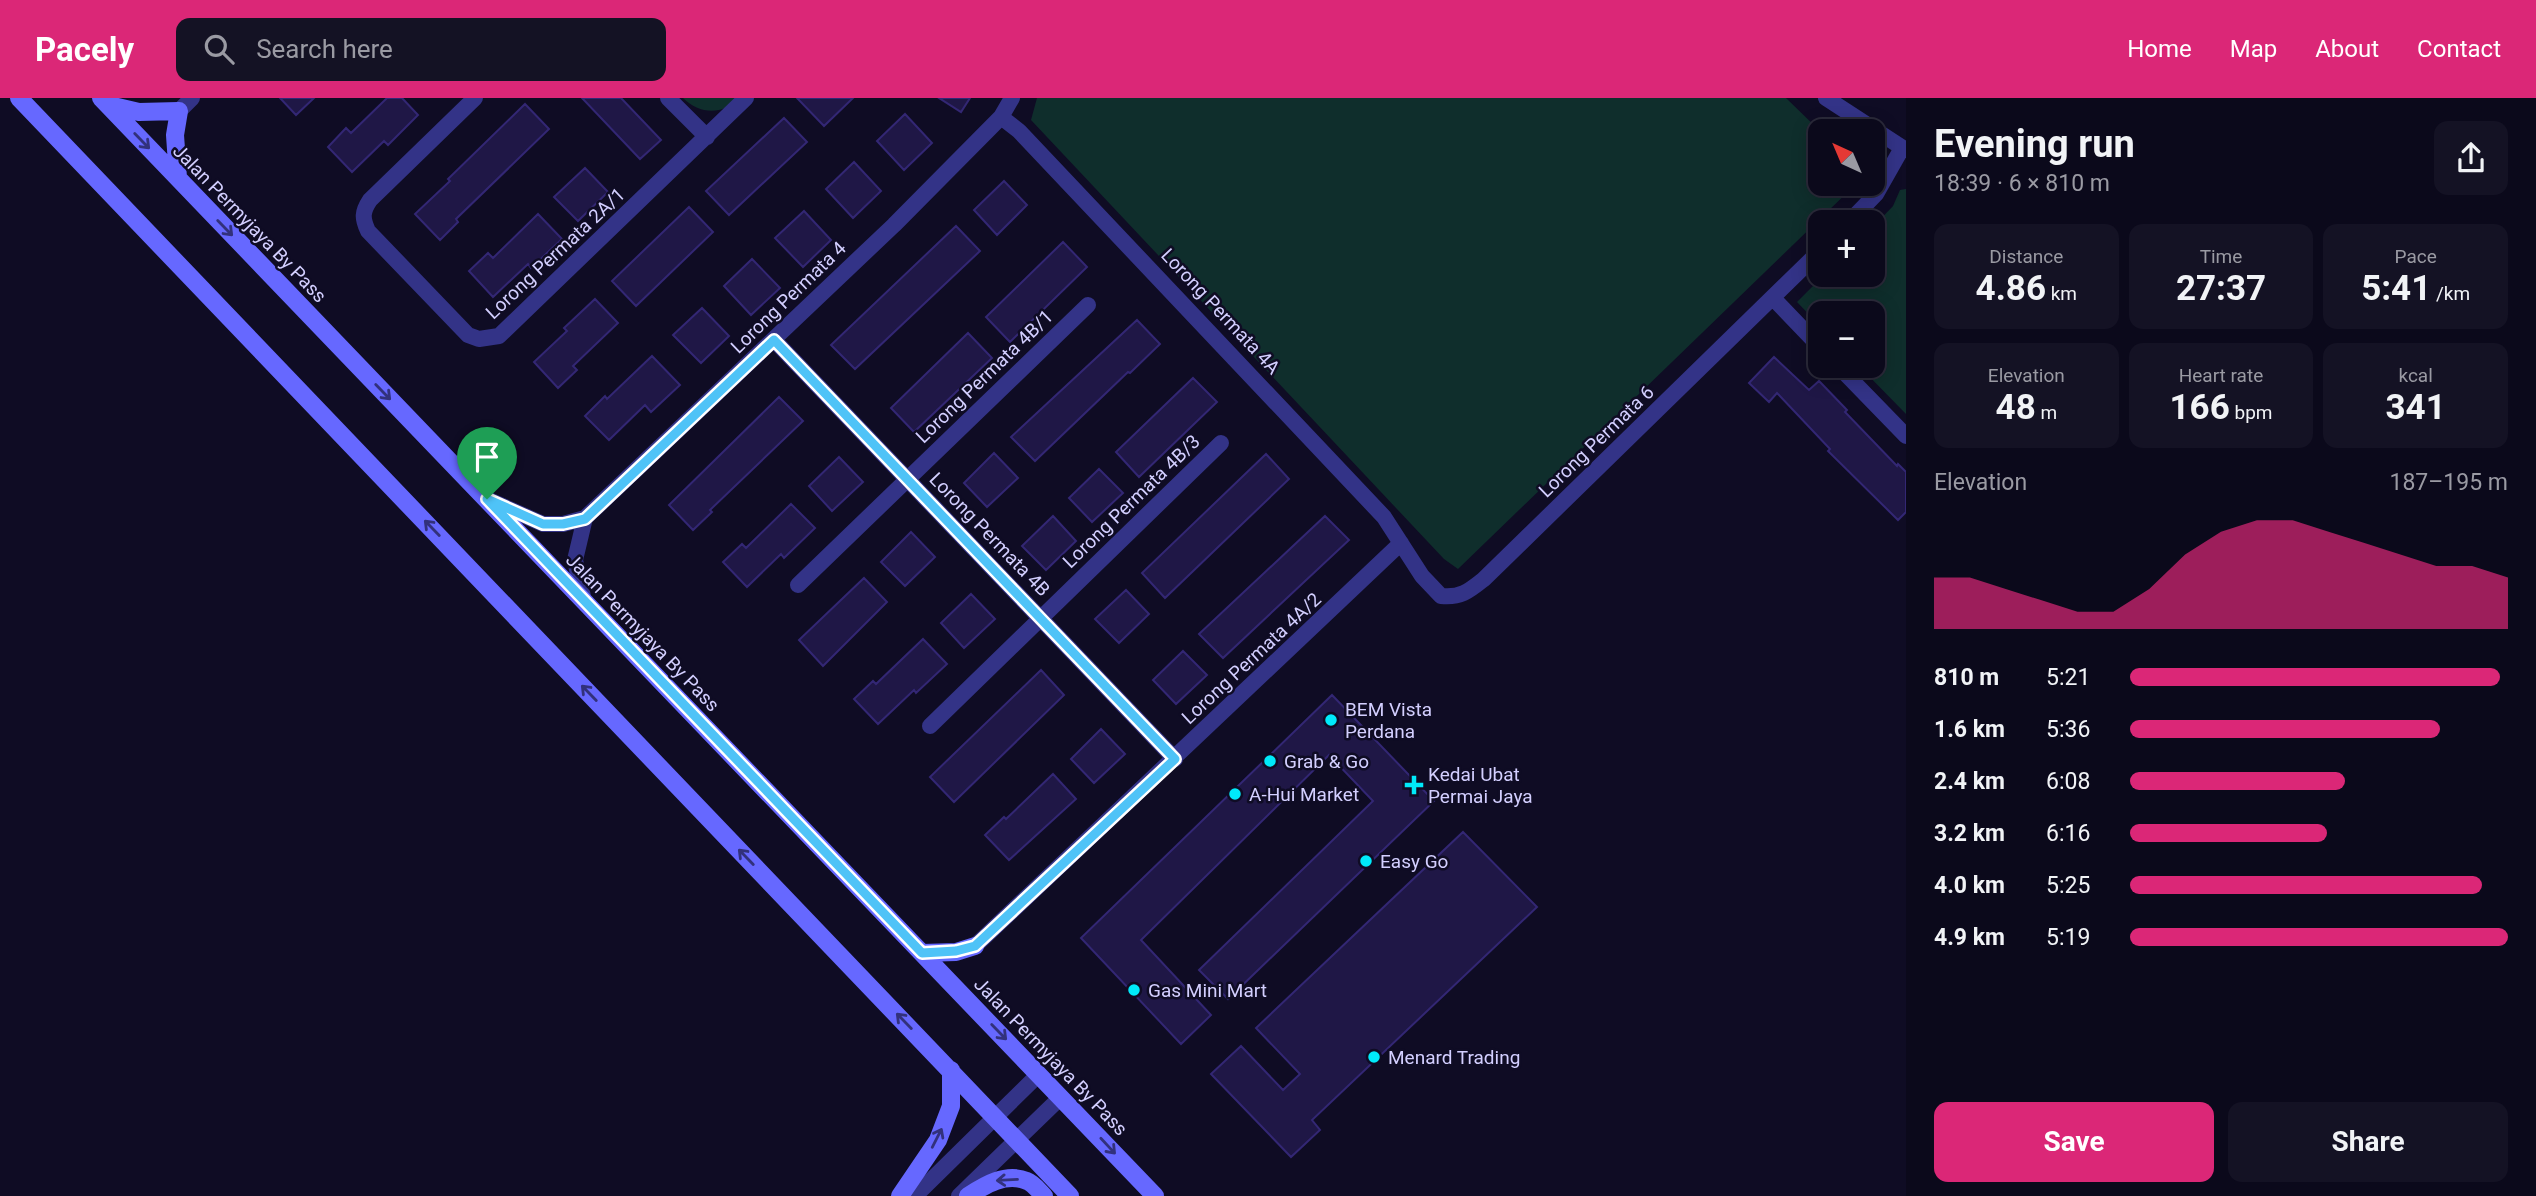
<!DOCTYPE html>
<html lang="en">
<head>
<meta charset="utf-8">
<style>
	body { margin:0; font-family:Roboto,sans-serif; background:#141224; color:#f1f3f6; height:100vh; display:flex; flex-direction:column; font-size:26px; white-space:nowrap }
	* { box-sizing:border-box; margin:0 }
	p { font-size:23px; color:#9a9aa3 }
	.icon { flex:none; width:38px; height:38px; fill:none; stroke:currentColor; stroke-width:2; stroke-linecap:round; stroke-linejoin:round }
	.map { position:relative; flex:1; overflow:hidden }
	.sheet { display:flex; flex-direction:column; background:#0b091b; width:630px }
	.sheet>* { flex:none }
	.needle { width:46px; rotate:316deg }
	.buttons { position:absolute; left:1808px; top:21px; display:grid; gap:14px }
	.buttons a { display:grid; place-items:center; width:77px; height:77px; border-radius:14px; background:#0b091b; box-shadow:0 4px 18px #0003,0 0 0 2px #2b2a3a; font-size:35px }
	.pin { position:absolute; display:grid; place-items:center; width:60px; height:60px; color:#fff; margin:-72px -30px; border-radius:50% 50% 50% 0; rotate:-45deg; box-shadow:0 0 7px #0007 }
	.pin .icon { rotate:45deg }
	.round { display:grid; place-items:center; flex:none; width:74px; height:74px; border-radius:14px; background:#141224 }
	.overview { display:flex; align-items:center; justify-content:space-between; height:119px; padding:0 28px }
	h1 { font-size:38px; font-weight:700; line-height:52px }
	.figures { display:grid; grid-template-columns:repeat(3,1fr); gap:10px; height:119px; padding:7px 28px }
	.figures div { display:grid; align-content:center; border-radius:14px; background:#141224; text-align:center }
	.figures b { font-size:35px; font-weight:700 }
	.figures small { font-size:19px; font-weight:400 }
	.figures p { font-size:19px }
	.chart { height:196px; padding:14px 28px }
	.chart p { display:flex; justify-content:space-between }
	.chart svg { width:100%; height:126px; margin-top:7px; fill:#db2777; opacity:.7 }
	.cta { display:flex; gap:14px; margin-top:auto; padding:14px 28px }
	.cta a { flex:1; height:80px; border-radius:14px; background:#db2777; color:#fff; font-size:28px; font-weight:700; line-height:80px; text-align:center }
	.cta a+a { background:#141224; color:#f1f3f6 }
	ul { padding:0 28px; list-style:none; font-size:23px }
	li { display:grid; grid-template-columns:112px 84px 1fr; align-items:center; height:52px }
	li i { height:18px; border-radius:9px; background:#db2777 }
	header { display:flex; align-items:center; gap:42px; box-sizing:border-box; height:98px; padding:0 35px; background:#db2777; color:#fff }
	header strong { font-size:33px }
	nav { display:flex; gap:38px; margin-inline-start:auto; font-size:24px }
	.search { width:490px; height:63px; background:#141224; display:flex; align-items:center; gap:18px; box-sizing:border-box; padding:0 24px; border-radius:14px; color:#9a9aa3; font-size:26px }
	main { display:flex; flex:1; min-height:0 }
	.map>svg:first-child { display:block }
	.green { fill:#0f2e2c }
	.building { fill:#1f1746; stroke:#332774; stroke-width:2 }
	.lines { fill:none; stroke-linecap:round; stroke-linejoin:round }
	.minor { stroke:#333387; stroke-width:16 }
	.secondary { stroke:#6668ff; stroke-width:18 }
	.oneway { stroke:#32317c }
	.route-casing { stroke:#fff; stroke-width:14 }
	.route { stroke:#4fc3f7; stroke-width:9 }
	.poi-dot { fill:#00eafa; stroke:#0f0c24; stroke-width:2.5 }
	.labels { text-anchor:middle; stroke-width:5; stroke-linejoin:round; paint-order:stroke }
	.street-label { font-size:19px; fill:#d3cfff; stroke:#0f0c24 }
	.poi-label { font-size:19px; fill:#d3cfff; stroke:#0f0c24; text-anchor:start }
</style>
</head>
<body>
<header>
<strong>Pacely</strong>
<div class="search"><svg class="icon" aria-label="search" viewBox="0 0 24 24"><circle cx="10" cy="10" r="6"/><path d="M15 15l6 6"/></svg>Search here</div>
<nav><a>Home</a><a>Map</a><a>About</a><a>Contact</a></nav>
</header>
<main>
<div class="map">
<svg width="1906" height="1098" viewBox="0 0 1906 1098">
	<rect width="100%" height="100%" fill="#0f0c24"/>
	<!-- green -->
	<path class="green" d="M683,0H740C723,17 700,17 683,0Z
		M1037,0H1786L1820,33V86H1856L1458,471L1444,461L1031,22Z
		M1906,91V316L1859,268H1872V215H1820V228L1797,204L1824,177H1872L1873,129L1893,108L1900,92Z"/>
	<!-- building -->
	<path class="building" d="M280,0H314L296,17Z
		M387,0H402L418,17L388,47L384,43L352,74L328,49L346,30L351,35Z
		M582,0H621L661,42L640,61Z
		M797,0H853L824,28Z
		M939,0H970L961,14Z
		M525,6L549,31L456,121L458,124L440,142L415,116L450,83L448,81Z
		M905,16L932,45L904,72L877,43Z
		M784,20L807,44L729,117L706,93Z
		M854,64L881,93L853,120L826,91Z
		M585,70L608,94L578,123L554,99Z
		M1004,83L1027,107L997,137L974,112Z
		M689,109L713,134L636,208L612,183Z
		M804,113L831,142L803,169L775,140Z
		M538,116L562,141L531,170L528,166L493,199L469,173L488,155L493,160Z
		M956,128L980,153L855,271L831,247Z
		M1063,144L1087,169L1010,244L986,219Z
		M752,161L780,190L751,217L724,188Z
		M595,201L618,225L573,268L577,272L558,290L534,264L567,233L564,230Z
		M702,210L729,238L701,265L673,237Z
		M1137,222L1160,246L1130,275L1128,274L1035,363L1011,339Z
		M968,235L992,260L914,334L891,310Z
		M652,258L680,287L651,314L645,307L609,342L585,318L605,298L607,301Z
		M1774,259L1809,292L1819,283L1847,312L1845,314L1897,368L1898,366L1906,374V414L1898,422L1828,353L1830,351L1777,295L1769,304L1749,285Z
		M1193,280L1217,304L1139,379L1116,354Z
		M779,299L803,323L710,412L712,414L693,432L669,407Z
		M994,355L1018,380L987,409L964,385Z
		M1266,356L1289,381L1165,500L1142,475Z
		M839,359L863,384L832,413L809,388Z
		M1099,371L1123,395L1092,424L1069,400Z
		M791,406L815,430L784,460L781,456L747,489L723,464L742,446L746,450Z
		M1053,418L1076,443L1046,472L1022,448Z
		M1325,418L1349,442L1223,560L1199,536Z
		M911,434L935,459L905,488L881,464Z
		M864,480L887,504L823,568L799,542Z
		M1126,492L1149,516L1119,545L1095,521Z
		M971,496L995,521L964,550L941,525Z
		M923,541L947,566L916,595L914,592L878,626L854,601L873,583L876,586Z
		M1183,553L1207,577L1176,606L1153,582Z
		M1041,572L1064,597L954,704L930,679Z
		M1332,597L1434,703L1228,901L1199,872L1373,703L1329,657L1141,842L1211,917L1181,946L1081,840Z
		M1101,631L1125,656L1094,685L1071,661Z
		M1053,676L1076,701L1009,762L985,737L1004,719L1006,721Z
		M1463,734L1537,809L1312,1022L1320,1032L1291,1059L1211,976L1241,948L1283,992L1300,976L1256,930Z"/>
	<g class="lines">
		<!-- minor -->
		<path class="minor" d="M475,0L370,102C362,114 362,120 368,133L468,237L479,241L499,238L746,0
			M668,0L707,39
			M1826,0L1906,52
			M179,13L192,0
			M1001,19L1019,33L1384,419L1422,478L1441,498C1461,500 1469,493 1484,481L1820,153
			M1849,124L1876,96L1902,50
			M1773,200L1820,249
			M774,242L1175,661
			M1838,268L1906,338
			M489,402L543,426H563L585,420L894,127L1001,19L1012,0
			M798,487L1088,207
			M584,503L575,462L585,420
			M930,628L1221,345
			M975,848L1401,445
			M915,1098L1039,976
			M959,1098L1061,999"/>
		<!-- secondary -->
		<path class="secondary" d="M19,0L1070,1098
			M101,0L1155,1098
			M109,7L139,14L179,13L175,37L178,80
			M922,855L956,854L975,848
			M900,1098L938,1042L951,1008V972
			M968,1098C985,1087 1006,1074 1027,1083C1033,1085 1039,1093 1044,1098"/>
	</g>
	<!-- one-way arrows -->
	<defs><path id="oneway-shaft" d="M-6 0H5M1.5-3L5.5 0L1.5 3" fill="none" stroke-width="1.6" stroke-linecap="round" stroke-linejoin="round" transform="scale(1.75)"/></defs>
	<g class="oneway">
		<use href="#oneway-shaft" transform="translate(142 43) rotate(46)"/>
		<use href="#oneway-shaft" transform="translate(225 130) rotate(46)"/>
		<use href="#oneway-shaft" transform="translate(383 294) rotate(46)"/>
		<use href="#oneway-shaft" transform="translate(432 430) rotate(-134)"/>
		<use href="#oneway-shaft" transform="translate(589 595) rotate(-134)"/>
		<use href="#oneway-shaft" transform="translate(746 759) rotate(-134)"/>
		<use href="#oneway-shaft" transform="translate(904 923) rotate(-134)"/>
		<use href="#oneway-shaft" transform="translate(999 934) rotate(46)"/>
		<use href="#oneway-shaft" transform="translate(937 1040) rotate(-63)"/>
		<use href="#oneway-shaft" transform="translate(1108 1048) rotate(47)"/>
		<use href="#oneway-shaft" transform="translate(1007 1082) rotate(177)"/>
	</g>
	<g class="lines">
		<defs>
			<path id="route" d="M774,242L1175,661L975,848L956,853L922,855L487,401L543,426H563L585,421Z"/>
		</defs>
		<!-- route casing -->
		<use href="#route" class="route-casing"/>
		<!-- route -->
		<use href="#route" class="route"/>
	</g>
	<!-- markers -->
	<g class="poi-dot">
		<circle cx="1331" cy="622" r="7"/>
		<circle cx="1270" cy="663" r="7"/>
		<path d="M1410.5 676.5h7v7h7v7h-7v7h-7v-7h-7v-7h7z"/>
		<circle cx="1235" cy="696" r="7"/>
		<circle cx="1366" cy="763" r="7"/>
		<circle cx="1134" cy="892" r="7"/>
		<circle cx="1374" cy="959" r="7"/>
	</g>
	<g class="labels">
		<!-- street labels -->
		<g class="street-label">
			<text transform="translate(250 125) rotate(46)" y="7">Jalan Permyjaya By Pass</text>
			<text transform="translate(555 155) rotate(-43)" y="7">Lorong Permata 2A/1</text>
			<text transform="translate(788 199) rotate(-44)" y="7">Lorong Permata 4</text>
			<text transform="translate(1221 213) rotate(47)" y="7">Lorong Permata 4A</text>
			<text transform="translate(984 278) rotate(-44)" y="7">Lorong Permata 4B/1</text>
			<text transform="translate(1596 343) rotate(-44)" y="7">Lorong Permata 6</text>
			<text transform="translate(1131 403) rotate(-44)" y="7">Lorong Permata 4B/3</text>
			<text transform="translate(990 436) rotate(46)" y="7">Lorong Permata 4B</text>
			<text transform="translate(643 534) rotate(46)" y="7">Jalan Permyjaya By Pass</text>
			<text transform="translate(1251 560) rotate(-43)" y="7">Lorong Permata 4A/2</text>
			<text transform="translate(1051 958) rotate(46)" y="7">Jalan Permyjaya By Pass</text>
		</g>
		<!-- poi labels -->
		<g class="poi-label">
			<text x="1345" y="618">BEM Vista<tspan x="1345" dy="22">Perdana</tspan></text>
			<text x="1284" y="670">Grab &amp; Go</text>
			<text x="1428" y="683">Kedai Ubat<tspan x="1428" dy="22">Permai Jaya</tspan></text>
			<text x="1249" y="703">A-Hui Market</text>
			<text x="1380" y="770">Easy Go</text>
			<text x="1148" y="899">Gas Mini Mart</text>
			<text x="1388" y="966">Menard Trading</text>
		</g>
	</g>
</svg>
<div class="buttons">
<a><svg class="needle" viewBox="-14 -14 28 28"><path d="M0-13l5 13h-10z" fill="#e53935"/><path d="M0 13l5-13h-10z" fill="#9a9aa3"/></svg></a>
<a>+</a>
<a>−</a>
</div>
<div class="pin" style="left:487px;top:401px;background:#1e9e55"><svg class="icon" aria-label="arrive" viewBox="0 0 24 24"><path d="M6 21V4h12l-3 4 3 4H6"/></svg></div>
</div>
<section class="sheet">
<div class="overview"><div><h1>Evening run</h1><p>18:39 · 6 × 810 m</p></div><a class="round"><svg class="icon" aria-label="share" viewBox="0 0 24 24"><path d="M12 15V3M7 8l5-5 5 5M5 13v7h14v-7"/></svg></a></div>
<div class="figures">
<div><p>Distance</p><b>4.86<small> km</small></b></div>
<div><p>Time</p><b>27:37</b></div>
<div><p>Pace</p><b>5:41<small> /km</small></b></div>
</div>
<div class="figures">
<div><p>Elevation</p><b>48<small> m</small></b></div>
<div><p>Heart rate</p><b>166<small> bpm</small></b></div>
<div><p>kcal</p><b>341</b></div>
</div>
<div class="chart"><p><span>Elevation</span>187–195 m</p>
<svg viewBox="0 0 160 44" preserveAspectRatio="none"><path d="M0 44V26L10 26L20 30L30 34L40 38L50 38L60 30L70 18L80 10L90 6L100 6L110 10L120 14L130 18L140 22L150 22L160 26V44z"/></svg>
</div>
<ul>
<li><b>810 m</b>5:21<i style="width:98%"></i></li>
<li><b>1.6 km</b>5:36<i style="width:82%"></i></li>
<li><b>2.4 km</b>6:08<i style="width:57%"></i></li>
<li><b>3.2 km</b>6:16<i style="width:52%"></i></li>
<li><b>4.0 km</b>5:25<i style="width:93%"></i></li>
<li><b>4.9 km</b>5:19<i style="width:100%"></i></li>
</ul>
<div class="cta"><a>Save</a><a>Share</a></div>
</section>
</main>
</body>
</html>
